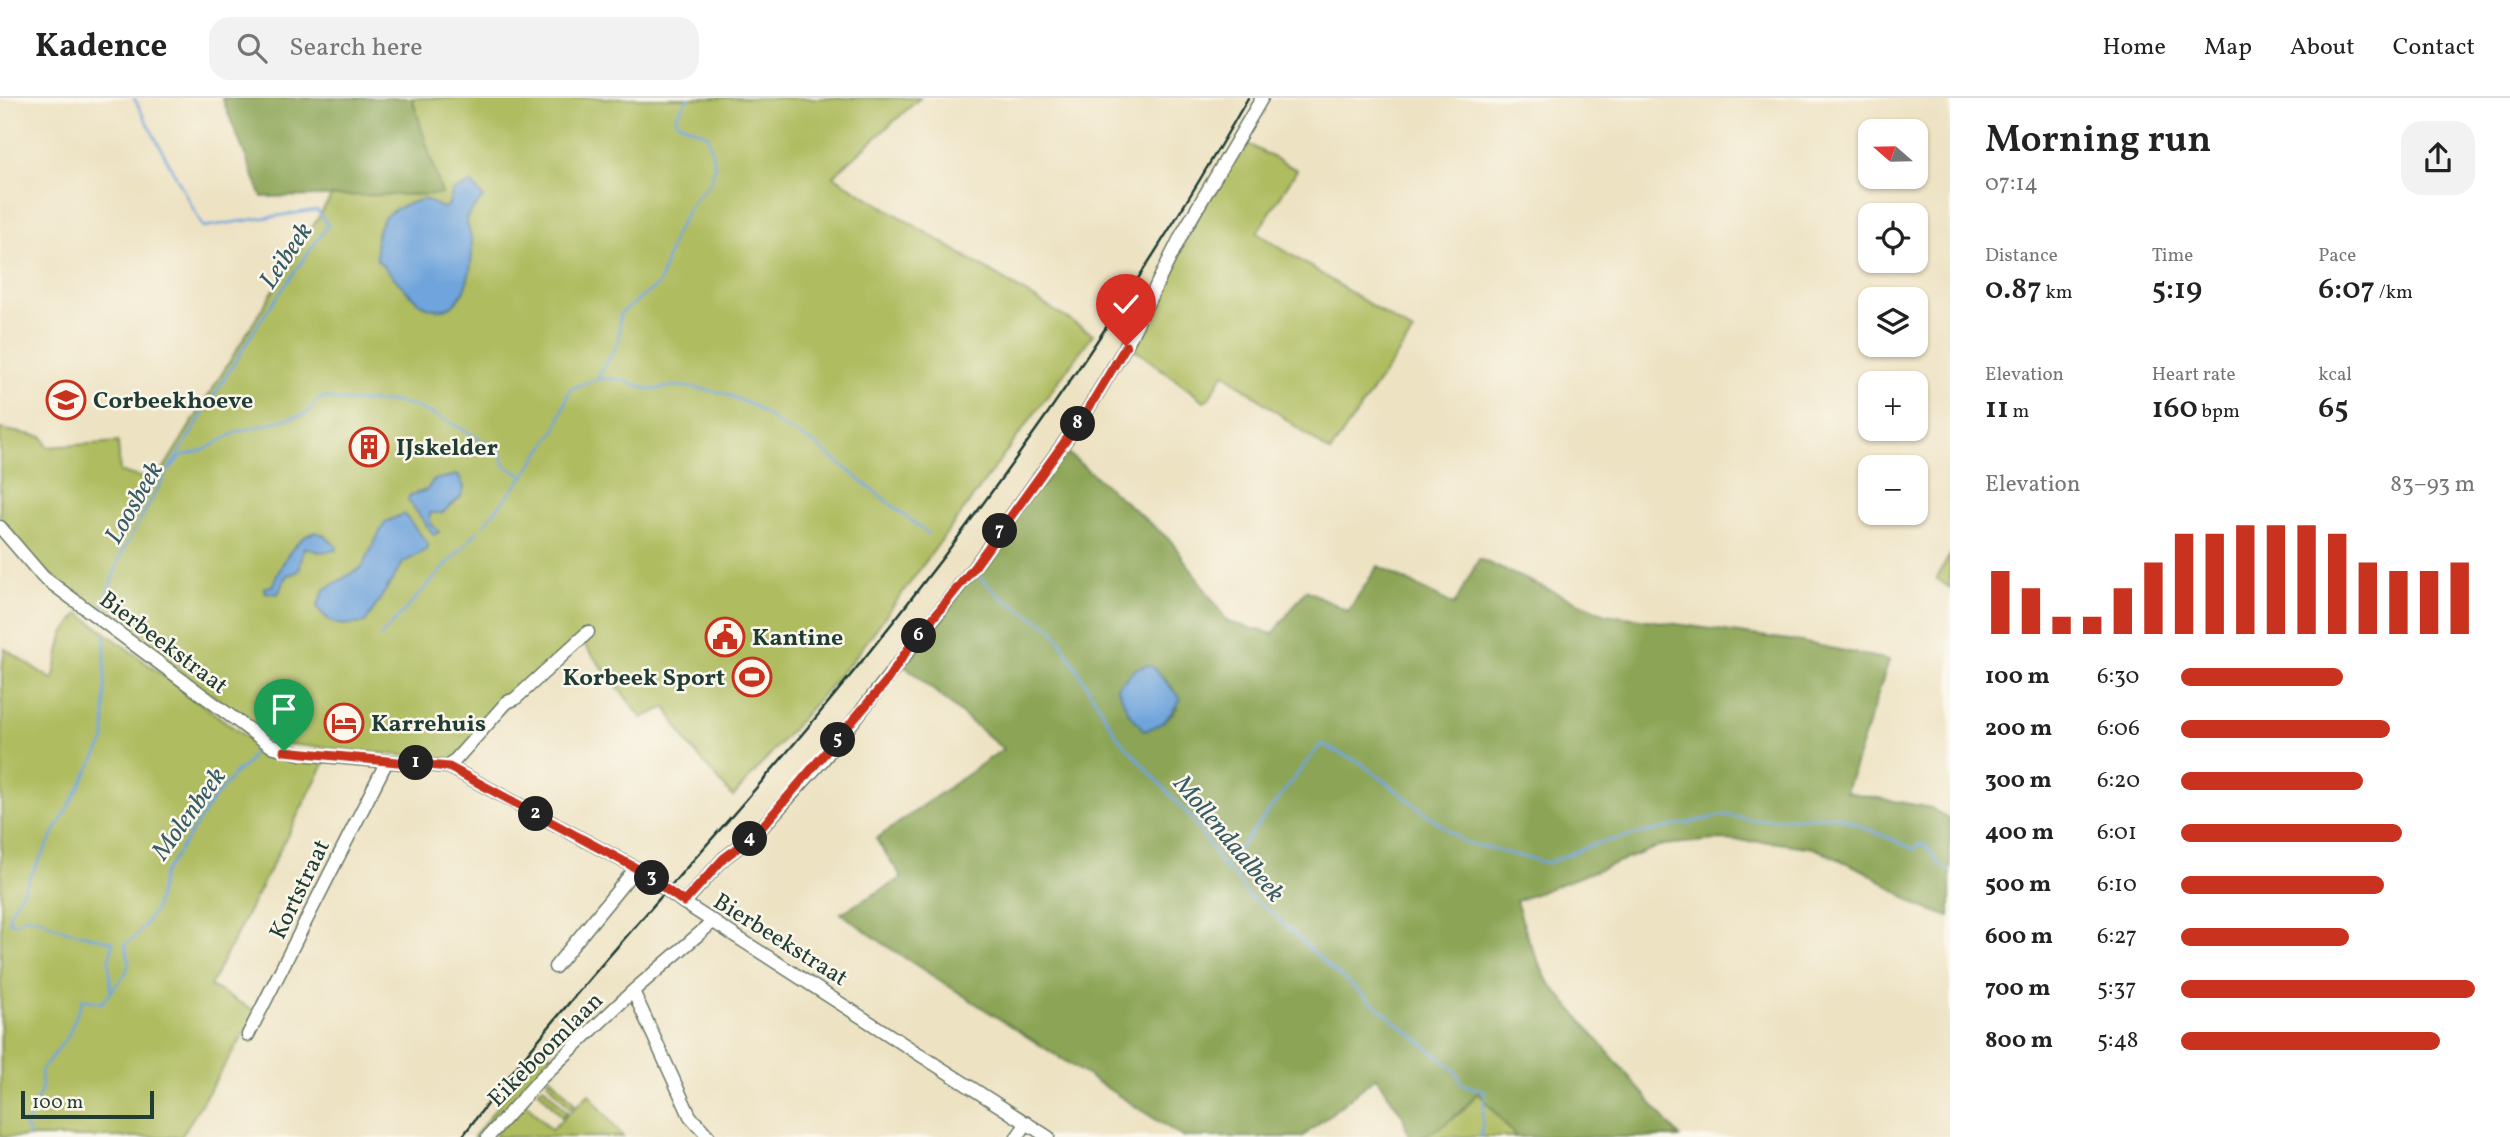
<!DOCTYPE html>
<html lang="en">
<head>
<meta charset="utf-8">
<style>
	body { margin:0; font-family:Vollkorn,serif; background:#f2f2f2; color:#222; height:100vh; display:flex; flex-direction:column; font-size:26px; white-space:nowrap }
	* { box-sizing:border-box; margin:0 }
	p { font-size:23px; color:#767676 }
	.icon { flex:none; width:38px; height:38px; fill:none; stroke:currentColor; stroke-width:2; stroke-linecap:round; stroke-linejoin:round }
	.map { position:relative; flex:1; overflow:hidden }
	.panel { display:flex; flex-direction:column; background:#fff; width:560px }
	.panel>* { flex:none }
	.needle { width:46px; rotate:290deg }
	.buttons { position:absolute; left:1858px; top:21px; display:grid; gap:14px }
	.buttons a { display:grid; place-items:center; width:70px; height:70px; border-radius:14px; background:#fff; box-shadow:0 2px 5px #0004; font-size:35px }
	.scale { position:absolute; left:21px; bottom:18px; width:133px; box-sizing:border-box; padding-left:7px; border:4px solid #1f3d34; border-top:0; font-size:19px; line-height:24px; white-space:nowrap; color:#1f3d34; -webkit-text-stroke:5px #fbf7ec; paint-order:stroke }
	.pin { position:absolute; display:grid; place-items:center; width:60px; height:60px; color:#fff; margin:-72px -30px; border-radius:50% 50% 50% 0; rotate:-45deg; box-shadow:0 0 7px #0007 }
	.pin .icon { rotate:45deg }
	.km { position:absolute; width:35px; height:35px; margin:-18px; border-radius:50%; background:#222; color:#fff; font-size:19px; line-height:35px; text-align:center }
	.round { display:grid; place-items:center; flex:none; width:74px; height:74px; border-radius:21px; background:#f2f2f2 }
	.headline { display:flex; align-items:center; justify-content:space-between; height:119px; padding:0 35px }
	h1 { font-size:38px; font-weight:600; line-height:52px }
	.stats { display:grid; grid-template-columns:repeat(3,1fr); gap:10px; height:119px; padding:7px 35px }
	.stats div { display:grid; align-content:center }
	.stats b { font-size:30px; font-weight:600 }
	.stats small { font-size:19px; font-weight:400 }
	.stats p { font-size:19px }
	.chart { height:196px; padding:14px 35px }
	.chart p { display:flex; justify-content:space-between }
	.chart svg { width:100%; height:126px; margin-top:7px; stroke:#c8321e; stroke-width:6 }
	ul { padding:0 35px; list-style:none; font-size:23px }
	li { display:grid; grid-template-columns:112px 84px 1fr; align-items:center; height:52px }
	li i { height:18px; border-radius:9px; background:#c8321e }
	header { display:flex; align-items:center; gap:42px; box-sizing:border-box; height:98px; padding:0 35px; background:#fff; border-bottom:2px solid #e0e0e0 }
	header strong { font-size:33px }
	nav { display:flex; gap:38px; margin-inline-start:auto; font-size:24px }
	.search { width:490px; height:63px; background:#f2f2f2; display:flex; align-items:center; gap:18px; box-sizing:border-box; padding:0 24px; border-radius:21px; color:#767676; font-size:26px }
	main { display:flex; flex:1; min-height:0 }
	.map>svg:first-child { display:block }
	.green { fill:#afbc5e; stroke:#677c49; stroke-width:2 }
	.forest { fill:#8ba455; stroke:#557044; stroke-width:2; fill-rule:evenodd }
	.water { fill:#70a4dc; stroke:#487088; stroke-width:2 }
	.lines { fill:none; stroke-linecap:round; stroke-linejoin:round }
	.stream { stroke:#70a4dc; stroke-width:2.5 }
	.minor-casing { stroke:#677766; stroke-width:15 }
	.minor { stroke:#fff; stroke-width:12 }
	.rail { stroke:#1f3d34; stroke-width:2.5 }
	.route-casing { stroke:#fff; stroke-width:14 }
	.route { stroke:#c8321e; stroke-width:9 }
	.labels { text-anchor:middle; stroke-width:5; stroke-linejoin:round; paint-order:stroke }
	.poi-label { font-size:24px; font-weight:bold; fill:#1f3d34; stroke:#fbf7ec; text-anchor:start }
	.street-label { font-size:24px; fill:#1f3d34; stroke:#fbf7ec }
	.water-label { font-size:26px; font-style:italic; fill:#375c66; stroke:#fbf7ec }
</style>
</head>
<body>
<header>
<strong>Kadence</strong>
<div class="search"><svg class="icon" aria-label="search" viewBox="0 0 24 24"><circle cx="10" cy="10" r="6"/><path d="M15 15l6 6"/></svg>Search here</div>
<nav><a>Home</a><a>Map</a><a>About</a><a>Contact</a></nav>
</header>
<main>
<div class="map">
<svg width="1950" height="1039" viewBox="0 0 1950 1039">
	<rect width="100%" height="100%" fill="#fbf7ec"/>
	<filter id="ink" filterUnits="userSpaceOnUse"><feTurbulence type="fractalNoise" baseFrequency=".0143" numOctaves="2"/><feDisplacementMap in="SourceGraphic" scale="14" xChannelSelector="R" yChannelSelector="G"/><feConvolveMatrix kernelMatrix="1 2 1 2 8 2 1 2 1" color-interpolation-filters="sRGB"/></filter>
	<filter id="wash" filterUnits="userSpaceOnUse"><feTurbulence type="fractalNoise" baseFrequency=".00686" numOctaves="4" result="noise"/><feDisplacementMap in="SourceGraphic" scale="28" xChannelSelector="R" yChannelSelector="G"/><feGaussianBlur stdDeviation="1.57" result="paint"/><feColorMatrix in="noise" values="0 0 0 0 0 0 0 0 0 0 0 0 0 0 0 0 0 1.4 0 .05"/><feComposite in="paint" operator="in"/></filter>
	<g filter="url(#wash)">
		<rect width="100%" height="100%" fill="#ede2c2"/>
		<!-- green -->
		<path class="green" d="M412,0H920L833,78L1093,236L856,558L733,699L687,645L666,609L642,620L578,539L452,662L277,645L34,465L0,417V331L43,339L47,349L118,344L120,374L156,383L332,97L441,96Z
			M1240,42L1297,72L1257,135L1413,234L1330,354L1224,275L1209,300L1204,303L1133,250L1131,242Z
			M1950,457V490L1936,480Z
			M79,515L265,653L286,660L325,664L210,888L257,914L181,1039H0L2,569L5,551L53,582L63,537Z
			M542,951L557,961L486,1039H474Z
			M551,979L575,1006L570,1010L547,983Z
			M543,988L567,1014L562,1019L538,992Z
			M1478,994L1516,1039H1421L1462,1014Z
			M589,996L623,1039H497L495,1036L523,1002L551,1032Z"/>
		<!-- forest -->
		<path class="forest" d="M222,0H412L442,96L262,99Z
			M1063,351L1171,443L1228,524L1273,536L1306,492L1348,513L1378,468L1454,507L1479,461L1605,516L1796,543L1889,562L1846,694L1931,710L1950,722V819L1919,808L1867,774L1814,750L1771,744L1716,742L1663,747L1516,803L1529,843L1547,882L1680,1039H1516L1478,994C1462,1014 1436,1039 1409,1039L1403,1018L1376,979L1302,1039H1183L888,849L841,815L902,780L876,741L1003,651L904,567ZM1153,569L1172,589L1177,610L1164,624L1145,633L1117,589L1135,571Z"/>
		<!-- water -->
		<path class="water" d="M471,85L483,99L466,120C467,129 472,137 472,147C473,173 463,225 425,208C410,201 391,174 377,162C373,120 385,112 424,101L443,110L448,108L453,93Z
			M458,377L464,389L461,399L442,415H430V424L439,434L434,437L408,402L410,397L427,392L433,382Z
			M404,416L428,446L426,452L403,465L365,525C341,528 332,530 317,509L324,492L362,469L385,424Z
			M315,434L324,437L337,449L336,452L319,454L304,449L299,473L286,478L278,496L265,494L264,489L272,488C281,468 292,441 315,434Z
			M1147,567L1153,569L1181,601L1164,624L1145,633L1129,615L1117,589L1135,571Z
			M278,600L296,611L289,623L271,611Z"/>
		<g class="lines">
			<!-- stream -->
			<path class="stream" d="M134,0L203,129L317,112L328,127L260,223L168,373
				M598,281H619L651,292L674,288L696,290L724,295L756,309L777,325L815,346L928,436
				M484,426L524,378L556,331L570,291L597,281L619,243L620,216L659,186L674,138L693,103L711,84L715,68L708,37L677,24L676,18L688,0
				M977,477L1004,501L1053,531L1117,638L1194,723L1224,770L1234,777L1250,800L1263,807L1335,874L1455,972L1462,986L1485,993L1481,1039
				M102,511L122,454L168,373L182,358L204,352L237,334L306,316L318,302L325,299C348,308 376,300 401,305C435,313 469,336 500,352L505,368L524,378
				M105,536V642L9,817L10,824L15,825L26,819L38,820L58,830L113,844L109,862L111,892
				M380,539L478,433
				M1224,770L1321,646L1361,665L1463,744L1548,765L1594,746L1724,717L1754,722L1838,718L1914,751L1919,746L1925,747L1939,766L1950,773
				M27,1039L29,1035L25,1029L42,990L41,973L68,938L83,901L102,905L126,875L129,864L125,846L136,839L155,812L163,777L212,703L236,674L247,666L256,649"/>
		</g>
	</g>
	<g filter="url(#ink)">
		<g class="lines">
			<defs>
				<path id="minor" d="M0,429L43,479L271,648L301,656L449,669L636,770L684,805L1048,1039
					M449,669L507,604L515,601L588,534
					M684,805L724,760L756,736L822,663L975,468L1087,313L1126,248L1182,136L1262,0
					M555,869L636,770
					M633,893L690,1018L709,1039
					M248,937L387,663
					M488,1039L541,980L633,893L714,823
					M1017,1039L1027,1025"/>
			</defs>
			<!-- minor casing -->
			<use href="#minor" class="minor-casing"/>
			<!-- minor -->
			<use href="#minor" class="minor"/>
			<!-- rail -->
			<path class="rail" d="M462,1039C569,895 694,766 809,628C972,432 1121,221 1248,0"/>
		</g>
	</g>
	<g class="lines" filter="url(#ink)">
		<defs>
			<path id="route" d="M284,653L449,669L636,770L684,804L724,760L756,736L885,585L908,551L975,468L1087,313L1126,248"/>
		</defs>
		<!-- route casing -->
		<use href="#route" class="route-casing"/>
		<!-- route -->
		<use href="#route" class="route"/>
	</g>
	<!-- icons -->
	<defs>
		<symbol id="university-ring" viewBox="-11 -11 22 22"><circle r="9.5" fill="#fbf7ec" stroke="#c8321e" stroke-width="1.5"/><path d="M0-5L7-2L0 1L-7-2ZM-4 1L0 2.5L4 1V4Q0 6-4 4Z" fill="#c8321e"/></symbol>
		<symbol id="building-ring" viewBox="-11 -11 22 22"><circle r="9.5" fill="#fbf7ec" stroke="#c8321e" stroke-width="1.5"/><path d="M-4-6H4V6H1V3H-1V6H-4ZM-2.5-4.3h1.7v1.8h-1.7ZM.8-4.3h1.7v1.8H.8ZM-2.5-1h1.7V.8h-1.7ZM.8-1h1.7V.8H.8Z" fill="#c8321e"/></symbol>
		<symbol id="civic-ring" viewBox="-11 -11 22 22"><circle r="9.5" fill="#fbf7ec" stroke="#c8321e" stroke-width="1.5"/><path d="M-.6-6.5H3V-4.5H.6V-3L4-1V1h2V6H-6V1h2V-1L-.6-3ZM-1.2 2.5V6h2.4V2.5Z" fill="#c8321e"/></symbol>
		<symbol id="stadium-ring" viewBox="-11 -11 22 22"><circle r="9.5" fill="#fbf7ec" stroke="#c8321e" stroke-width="1.5"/><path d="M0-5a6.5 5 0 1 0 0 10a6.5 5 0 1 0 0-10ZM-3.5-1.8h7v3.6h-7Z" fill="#c8321e"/></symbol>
		<symbol id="hotel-ring" viewBox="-11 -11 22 22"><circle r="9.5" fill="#fbf7ec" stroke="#c8321e" stroke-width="1.5"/><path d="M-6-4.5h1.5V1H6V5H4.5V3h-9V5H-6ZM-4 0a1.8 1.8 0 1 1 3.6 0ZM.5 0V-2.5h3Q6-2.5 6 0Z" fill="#c8321e"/></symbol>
	</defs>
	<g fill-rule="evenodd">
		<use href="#university-ring" x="44" y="280" width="44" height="44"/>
		<use href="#building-ring" x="347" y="327" width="44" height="44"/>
		<use href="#civic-ring" x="703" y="517" width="44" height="44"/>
		<use href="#stadium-ring" x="730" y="557" width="44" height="44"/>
		<use href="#hotel-ring" x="322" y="603" width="44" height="44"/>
	</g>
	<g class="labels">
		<!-- poi labels -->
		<g class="poi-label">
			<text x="93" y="310">Corbeekhoeve</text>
			<text x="396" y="357">IJskelder</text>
			<text x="752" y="547">Kantine</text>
			<text x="725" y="587" text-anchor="end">Korbeek Sport</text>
			<text x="371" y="633">Karrehuis</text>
		</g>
		<!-- street labels -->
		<g class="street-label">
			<text transform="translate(164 544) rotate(37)" y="8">Bierbeekstraat</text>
			<text transform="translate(299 791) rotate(-64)" y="8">Kortstraat</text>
			<text transform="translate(781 841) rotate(32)" y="8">Bierbeekstraat</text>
			<text transform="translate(545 951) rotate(-45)" y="8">Eikeboomlaan</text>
		</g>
		<!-- water labels -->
		<g class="water-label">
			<text transform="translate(285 157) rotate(-56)" y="9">Leibeek</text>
			<text transform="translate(133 404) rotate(-60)" y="9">Loosbeek</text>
			<text transform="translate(188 715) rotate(-54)" y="9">Molenbeek</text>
			<text transform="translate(1230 740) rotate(50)" y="9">Mollendaalbeek</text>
		</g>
	</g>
</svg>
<div class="buttons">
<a><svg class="needle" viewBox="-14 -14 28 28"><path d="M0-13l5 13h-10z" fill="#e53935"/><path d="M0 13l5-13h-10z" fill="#767676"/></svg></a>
<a><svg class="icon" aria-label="locate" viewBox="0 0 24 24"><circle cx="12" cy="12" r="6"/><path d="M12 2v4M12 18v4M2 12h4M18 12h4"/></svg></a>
<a><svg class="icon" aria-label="layers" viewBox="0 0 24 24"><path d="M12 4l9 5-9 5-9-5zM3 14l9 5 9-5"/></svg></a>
<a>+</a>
<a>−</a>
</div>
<div class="scale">100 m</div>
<div class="pin" style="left:284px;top:653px;background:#1e9e55"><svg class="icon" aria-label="arrive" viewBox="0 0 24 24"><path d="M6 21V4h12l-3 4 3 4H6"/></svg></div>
<div class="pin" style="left:1126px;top:248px;background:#d93025"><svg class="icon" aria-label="check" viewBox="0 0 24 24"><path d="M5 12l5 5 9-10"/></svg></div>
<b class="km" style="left:416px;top:665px">1</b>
<b class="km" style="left:536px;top:716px">2</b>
<b class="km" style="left:652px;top:780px">3</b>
<b class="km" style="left:750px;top:741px">4</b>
<b class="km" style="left:838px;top:642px">5</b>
<b class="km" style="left:919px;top:538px">6</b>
<b class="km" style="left:1000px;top:433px">7</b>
<b class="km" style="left:1078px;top:326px">8</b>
</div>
<section class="panel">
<div class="headline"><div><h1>Morning run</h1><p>07:14</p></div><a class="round"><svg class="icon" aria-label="share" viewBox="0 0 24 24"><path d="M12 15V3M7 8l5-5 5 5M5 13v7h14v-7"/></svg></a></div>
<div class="stats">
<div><p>Distance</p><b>0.87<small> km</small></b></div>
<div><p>Time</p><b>5:19</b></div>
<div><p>Pace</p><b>6:07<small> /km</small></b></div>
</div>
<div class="stats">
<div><p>Elevation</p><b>11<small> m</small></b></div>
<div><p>Heart rate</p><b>160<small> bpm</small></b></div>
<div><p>kcal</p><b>65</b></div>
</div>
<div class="chart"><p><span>Elevation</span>83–93 m</p>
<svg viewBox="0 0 160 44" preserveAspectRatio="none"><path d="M5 44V22M15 44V28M25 44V38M35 44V38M45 44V28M55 44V19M65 44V9M75 44V9M85 44V6M95 44V6M105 44V6M115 44V9M125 44V19M135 44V22M145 44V22M155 44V19"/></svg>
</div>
<ul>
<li><b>100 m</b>6:30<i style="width:55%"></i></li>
<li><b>200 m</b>6:06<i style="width:71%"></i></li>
<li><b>300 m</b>6:20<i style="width:62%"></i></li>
<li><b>400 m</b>6:01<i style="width:75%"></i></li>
<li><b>500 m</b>6:10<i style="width:69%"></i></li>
<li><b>600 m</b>6:27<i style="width:57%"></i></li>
<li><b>700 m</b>5:37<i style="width:100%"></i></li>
<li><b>800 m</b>5:48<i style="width:88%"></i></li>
</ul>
</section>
</main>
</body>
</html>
